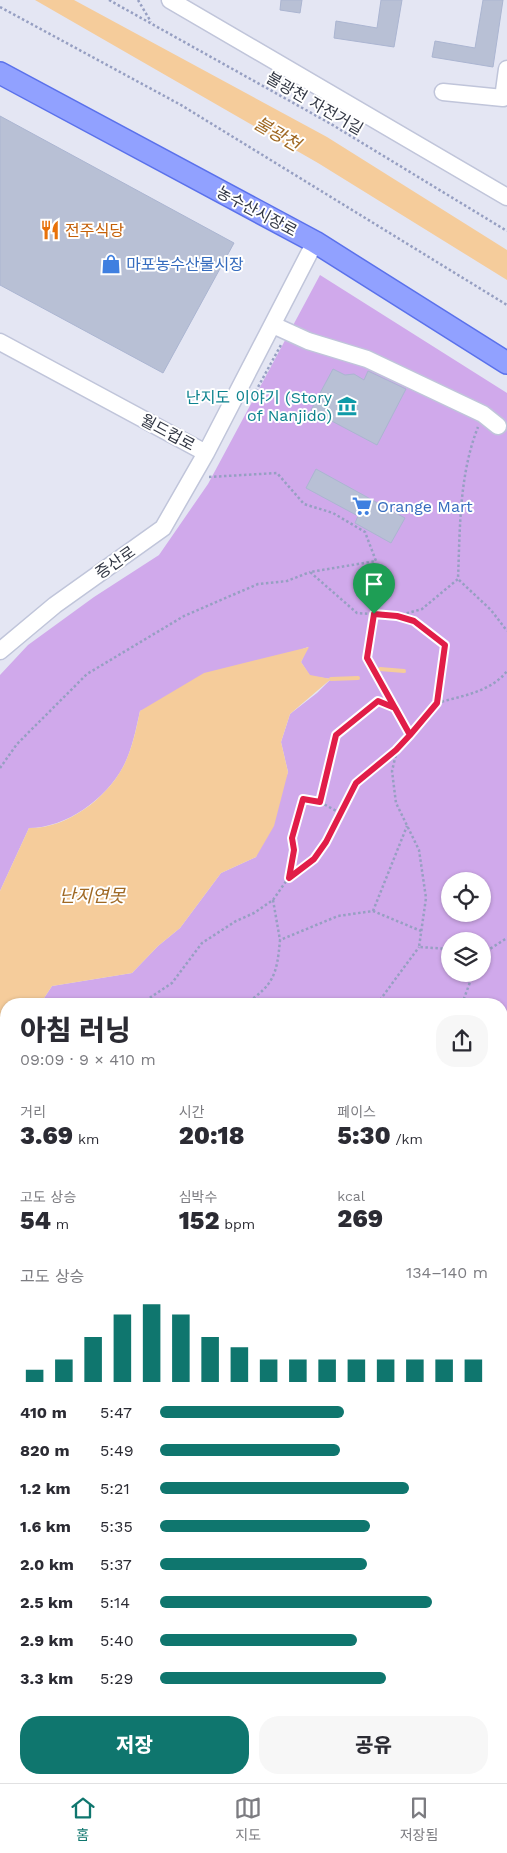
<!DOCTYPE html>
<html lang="ko">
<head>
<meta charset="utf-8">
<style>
	body { margin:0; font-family:"Work Sans","Noto Sans KR",sans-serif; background:#f7f7f7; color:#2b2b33; height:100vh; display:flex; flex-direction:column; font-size:19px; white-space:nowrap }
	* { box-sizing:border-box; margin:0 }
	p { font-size:16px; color:#7c7c81 }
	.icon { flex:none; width:28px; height:28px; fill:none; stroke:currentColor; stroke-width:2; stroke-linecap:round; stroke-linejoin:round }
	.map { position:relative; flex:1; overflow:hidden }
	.drawer { position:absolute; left:0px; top:998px; width:508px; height:786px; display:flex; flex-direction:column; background:#fff; border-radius:20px 20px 0 0; box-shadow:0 1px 4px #0004 }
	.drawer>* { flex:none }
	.controls { position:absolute; left:441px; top:872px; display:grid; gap:10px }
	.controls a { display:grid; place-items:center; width:50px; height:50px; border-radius:50%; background:#fff; box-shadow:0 1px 4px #0004; font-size:25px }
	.pin { position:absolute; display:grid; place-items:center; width:42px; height:42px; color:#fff; margin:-51px -21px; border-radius:50% 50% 50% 0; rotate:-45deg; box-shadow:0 0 5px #0007 }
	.pin .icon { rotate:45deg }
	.round { display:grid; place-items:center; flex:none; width:52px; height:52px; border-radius:20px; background:#f7f7f7 }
	.overview { display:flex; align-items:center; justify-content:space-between; height:85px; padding:0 20px }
	h1 { font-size:28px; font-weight:800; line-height:38px }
	.stats { display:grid; grid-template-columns:repeat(3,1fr); gap:8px; height:85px; padding:5px 20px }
	.stats div { display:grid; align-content:center }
	.stats b { font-size:25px; font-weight:800 }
	.stats small { font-size:14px; font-weight:400 }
	.stats p { font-size:14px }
	.chart { height:140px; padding:10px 20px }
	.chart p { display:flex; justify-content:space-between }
	.chart svg { width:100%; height:90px; margin-top:5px; stroke:#0f766e; stroke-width:6 }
	.cta { display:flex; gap:10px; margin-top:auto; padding:10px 20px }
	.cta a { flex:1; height:58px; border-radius:20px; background:#0f766e; color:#fff; font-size:20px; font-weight:800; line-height:58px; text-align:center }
	.cta a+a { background:#f7f7f7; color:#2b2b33 }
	ul { padding:0 20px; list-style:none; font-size:16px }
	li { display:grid; grid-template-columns:80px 60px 1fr; align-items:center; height:38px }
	li i { height:12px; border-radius:6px; background:#0f766e }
	.menu { display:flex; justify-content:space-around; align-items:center; height:70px; border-top:1px solid #e1e1e2; background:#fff; font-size:14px; color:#7c7c81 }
	.menu a { display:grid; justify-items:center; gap:2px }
	.menu .on { color:#0f766e }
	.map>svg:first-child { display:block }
	.green { fill:#d0a9eb; fill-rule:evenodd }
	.water { fill:#f5cc9b }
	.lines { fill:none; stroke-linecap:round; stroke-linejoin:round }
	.stream { stroke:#f5cc9b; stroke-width:4 }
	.building { fill:#b8c0d5; stroke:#abb5d1 }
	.minor-casing { stroke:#c0c5da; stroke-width:19 }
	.major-casing { stroke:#5a71eb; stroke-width:24 }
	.highway-casing { stroke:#2955e7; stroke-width:26 }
	.path { stroke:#969fc2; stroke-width:2.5; stroke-dasharray:2.5 2.5; stroke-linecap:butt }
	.minor { stroke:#fff; stroke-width:16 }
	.major { stroke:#91a1ff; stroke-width:21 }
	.highway { stroke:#6381ff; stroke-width:24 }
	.route-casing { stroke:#fff; stroke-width:10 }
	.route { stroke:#e11d48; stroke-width:6 }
	.labels { text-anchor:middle; stroke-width:4; stroke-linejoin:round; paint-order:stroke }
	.street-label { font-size:16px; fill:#333845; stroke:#fff }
	.food-label { font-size:16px; fill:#c56008; stroke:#fff; text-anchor:start }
	.shop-label { font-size:16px; fill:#366cbe; stroke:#fff; text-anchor:start }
	.culture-label { font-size:16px; fill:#0d838f; stroke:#fff; text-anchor:end }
	.water-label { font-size:18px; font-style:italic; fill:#9f6823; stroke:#fff }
</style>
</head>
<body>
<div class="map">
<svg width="507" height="1783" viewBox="0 0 507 1783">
	<rect width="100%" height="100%" fill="#e4e6f3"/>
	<!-- green -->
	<path class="green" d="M320,275L507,393V1645L501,1652V1004H40L52,986L132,973L158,946L180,928L221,873L256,857L288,772L281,742L290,714L317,693L331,679L310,676L301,662L308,647L140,711C136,729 132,750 123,767C106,799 66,828 29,828L0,891V675L28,645L94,597L159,555L208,484ZM450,881H482V914H450ZM450,941H482V974H450Z
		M0,1144L6,1164V1227L0,1231Z
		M6,1263V1778H273L261,1783H0V1267Z"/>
	<!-- water -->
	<path class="water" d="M35,0H74L327,137L507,250V280L318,163Z
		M309,647L301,662L310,675L331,679L290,714L281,742L288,772L274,826L256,857L221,873L180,928L158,946L132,973L52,986L40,1004H6V1164L0,1144V891L29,828C66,829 106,799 123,767C132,750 136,730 140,711L204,673Z
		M6,1227V1263L0,1267V1231Z"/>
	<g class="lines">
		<!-- stream -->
		<path class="stream" d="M380,669L404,671
			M331,679L358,678"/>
	</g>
	<!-- building -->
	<path class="building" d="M281,0H302L300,13L280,10Z
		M381,0H402L394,47L334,38L336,21L377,28Z
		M483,0H503L493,67L432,57L435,41L475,48Z
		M0,116L234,243L163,373L0,285Z
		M333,369L345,375L354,374L364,380L368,371L406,389L377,445L311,410Z
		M316,469L405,518L391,543L355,523L358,516L306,488Z"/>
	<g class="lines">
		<defs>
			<path id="minor" d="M170,0L507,197
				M443,92L503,98L507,69
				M273,325L308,341L367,359L483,414L498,426
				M0,342L206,453
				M0,651L55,605L163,528L206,453L315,242
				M501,1507L507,1519
				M501,1592L507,1590
				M0,1634L6,1630"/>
			<path id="major" d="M0,73L315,242L507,363"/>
			<path id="highway" d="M501,1668L507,1661
				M501,1715L507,1712
				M501,1735L507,1733
				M501,1769L507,1767
				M296,1783L307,1778
				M343,1783L355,1778
				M395,1783L405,1778
				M422,1783L436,1778
				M469,1783L480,1778"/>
		</defs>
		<!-- minor casing -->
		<use href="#minor" class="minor-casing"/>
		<!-- major casing -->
		<use href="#major" class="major-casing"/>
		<!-- highway casing -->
		<use href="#highway" class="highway-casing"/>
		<!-- path -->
		<path class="path" d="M109,0L331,124L507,231
			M138,0L151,22
			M0,7L181,105L507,305
			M251,400L282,343
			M209,477L277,473L304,504L333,513L365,532L376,561L310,572L357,613L397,616L414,621L445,645L437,703L397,750L392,771L396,803L419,850L426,898L419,947L450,949
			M459,580L491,610L507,631
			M374,614L367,658L410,735
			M397,616L422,609L458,579C460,529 459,475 478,427
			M437,703C461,696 491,692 507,671
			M0,768L17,744L87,674L184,616L258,584L287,581L310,572
			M340,813L320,802L336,735L378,701L395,708
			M289,877L294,850L291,838L303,799L320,802
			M273,900L280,940
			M373,911L407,826
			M482,954L507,938
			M121,1004L145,1001L172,983L202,943L236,921L254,913L273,900L289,877L314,859L326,842L356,783L395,751
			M245,1004C274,985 277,974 280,940L338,916L373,911L421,931
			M377,1004L419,947
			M462,1004L473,974
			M0,1194L6,1191
			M0,1311L6,1308
			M0,1361L6,1374
			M0,1414L6,1411
			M0,1446L6,1459
			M0,1470L6,1467
			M0,1524L6,1521
			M0,1573L6,1570
			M0,1592L6,1604
			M87,1783L101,1778"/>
		<!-- minor -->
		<use href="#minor" class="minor"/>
		<!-- major -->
		<use href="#major" class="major"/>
		<!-- highway -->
		<use href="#highway" class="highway"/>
	</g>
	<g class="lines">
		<defs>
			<path id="route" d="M374,614L367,658L410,735L396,750L356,783L326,842L314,859L289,878L294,850L292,838L303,799L320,802L336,735L378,701L395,708L410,735L437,703L445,645L414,621L397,616L374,614"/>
		</defs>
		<!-- route casing -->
		<use href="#route" class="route-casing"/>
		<!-- route -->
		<use href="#route" class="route"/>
	</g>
	<!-- icons -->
	<defs>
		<symbol id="restaurant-bare" viewBox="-9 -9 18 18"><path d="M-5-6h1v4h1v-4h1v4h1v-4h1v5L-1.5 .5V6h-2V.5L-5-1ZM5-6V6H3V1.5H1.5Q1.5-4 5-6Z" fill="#e8710a" stroke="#fff" stroke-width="2.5" paint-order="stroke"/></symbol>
		<symbol id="shop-bare" viewBox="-9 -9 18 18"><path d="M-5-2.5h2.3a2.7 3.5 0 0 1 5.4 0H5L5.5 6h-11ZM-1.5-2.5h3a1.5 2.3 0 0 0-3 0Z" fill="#3f7fe0" stroke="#fff" stroke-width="2.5" paint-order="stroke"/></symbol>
		<symbol id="museum-bare" viewBox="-9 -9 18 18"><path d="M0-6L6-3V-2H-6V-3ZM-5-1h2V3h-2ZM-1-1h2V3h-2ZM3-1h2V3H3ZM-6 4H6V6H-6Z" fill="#0f9aa8" stroke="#fff" stroke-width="2.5" paint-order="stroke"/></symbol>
		<symbol id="supermarket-bare" viewBox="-9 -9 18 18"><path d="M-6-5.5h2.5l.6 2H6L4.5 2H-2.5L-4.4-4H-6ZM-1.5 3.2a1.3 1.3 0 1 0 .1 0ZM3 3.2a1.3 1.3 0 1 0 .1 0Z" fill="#3f7fe0" stroke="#fff" stroke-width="2.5" paint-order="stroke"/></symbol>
	</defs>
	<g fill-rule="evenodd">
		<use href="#restaurant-bare" x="36" y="216" width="28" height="28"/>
		<use href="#shop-bare" x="97" y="250" width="28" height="28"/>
		<use href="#museum-bare" x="333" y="392" width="28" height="28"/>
		<use href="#supermarket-bare" x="348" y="492" width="28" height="28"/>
	</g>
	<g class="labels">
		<!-- street labels -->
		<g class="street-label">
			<text transform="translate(315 103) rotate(30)" y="6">불광천 자전거길</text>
			<text transform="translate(257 211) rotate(28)" y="6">농수산시장로</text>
			<text transform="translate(168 432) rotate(28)" y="6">월드컵로</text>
			<text transform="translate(115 562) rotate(-35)" y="6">증산로</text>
		</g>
		<!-- food labels -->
		<g class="food-label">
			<text x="65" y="236">전주식당</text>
		</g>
		<!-- shop labels -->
		<g class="shop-label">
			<text x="126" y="270">마포농수산물시장</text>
			<text x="377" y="512">Orange Mart</text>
		</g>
		<!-- culture labels -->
		<g class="culture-label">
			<text x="332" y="403">난지도 이야기 (Story<tspan x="332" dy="18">of Nanjido)</tspan></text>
		</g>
		<!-- water labels -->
		<g class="water-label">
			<text transform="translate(277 134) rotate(30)" y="6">불광천</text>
			<text x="92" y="902">난지연못</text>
		</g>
	</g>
</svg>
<div class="controls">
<a><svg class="icon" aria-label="locate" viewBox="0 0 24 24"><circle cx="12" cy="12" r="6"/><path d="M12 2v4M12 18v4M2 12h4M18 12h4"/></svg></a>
<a><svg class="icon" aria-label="layers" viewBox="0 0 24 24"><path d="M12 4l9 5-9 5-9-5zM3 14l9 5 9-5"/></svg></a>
</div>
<div class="pin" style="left:374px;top:614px;background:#1e9e55"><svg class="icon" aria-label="arrive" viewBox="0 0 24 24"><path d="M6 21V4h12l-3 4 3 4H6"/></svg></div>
<section class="drawer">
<div class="overview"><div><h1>아침 러닝</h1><p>09:09 · 9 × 410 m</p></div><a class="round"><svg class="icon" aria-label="share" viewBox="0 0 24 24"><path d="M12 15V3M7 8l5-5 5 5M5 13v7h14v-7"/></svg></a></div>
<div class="stats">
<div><p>거리</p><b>3.69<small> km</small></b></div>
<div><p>시간</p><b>20:18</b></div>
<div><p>페이스</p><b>5:30<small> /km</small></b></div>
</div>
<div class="stats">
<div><p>고도 상승</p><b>54<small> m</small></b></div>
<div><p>심박수</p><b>152<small> bpm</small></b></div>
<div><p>kcal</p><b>269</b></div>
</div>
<div class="chart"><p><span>고도 상승</span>134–140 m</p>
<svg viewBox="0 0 160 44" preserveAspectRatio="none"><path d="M5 44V38M15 44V33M25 44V22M35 44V11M45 44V6M55 44V11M65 44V22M75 44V27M85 44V33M95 44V33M105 44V33M115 44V33M125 44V33M135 44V33M145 44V33M155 44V33"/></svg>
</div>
<ul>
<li><b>410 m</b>5:47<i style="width:56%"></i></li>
<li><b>820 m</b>5:49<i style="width:55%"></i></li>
<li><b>1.2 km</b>5:21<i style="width:76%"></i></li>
<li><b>1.6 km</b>5:35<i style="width:64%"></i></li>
<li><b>2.0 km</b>5:37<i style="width:63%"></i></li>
<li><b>2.5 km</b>5:14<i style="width:83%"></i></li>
<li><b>2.9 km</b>5:40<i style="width:60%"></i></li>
<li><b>3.3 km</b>5:29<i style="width:69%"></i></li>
</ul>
<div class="cta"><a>저장</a><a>공유</a></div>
</section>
</div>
<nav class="menu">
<a class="on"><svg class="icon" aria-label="home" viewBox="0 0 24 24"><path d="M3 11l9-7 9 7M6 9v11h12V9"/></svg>홈</a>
<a><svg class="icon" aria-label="map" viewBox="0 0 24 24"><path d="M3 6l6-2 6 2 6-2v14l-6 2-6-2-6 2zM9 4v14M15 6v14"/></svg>지도</a>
<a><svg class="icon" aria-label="saved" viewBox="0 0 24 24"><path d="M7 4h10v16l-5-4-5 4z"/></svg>저장됨</a>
</nav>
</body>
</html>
